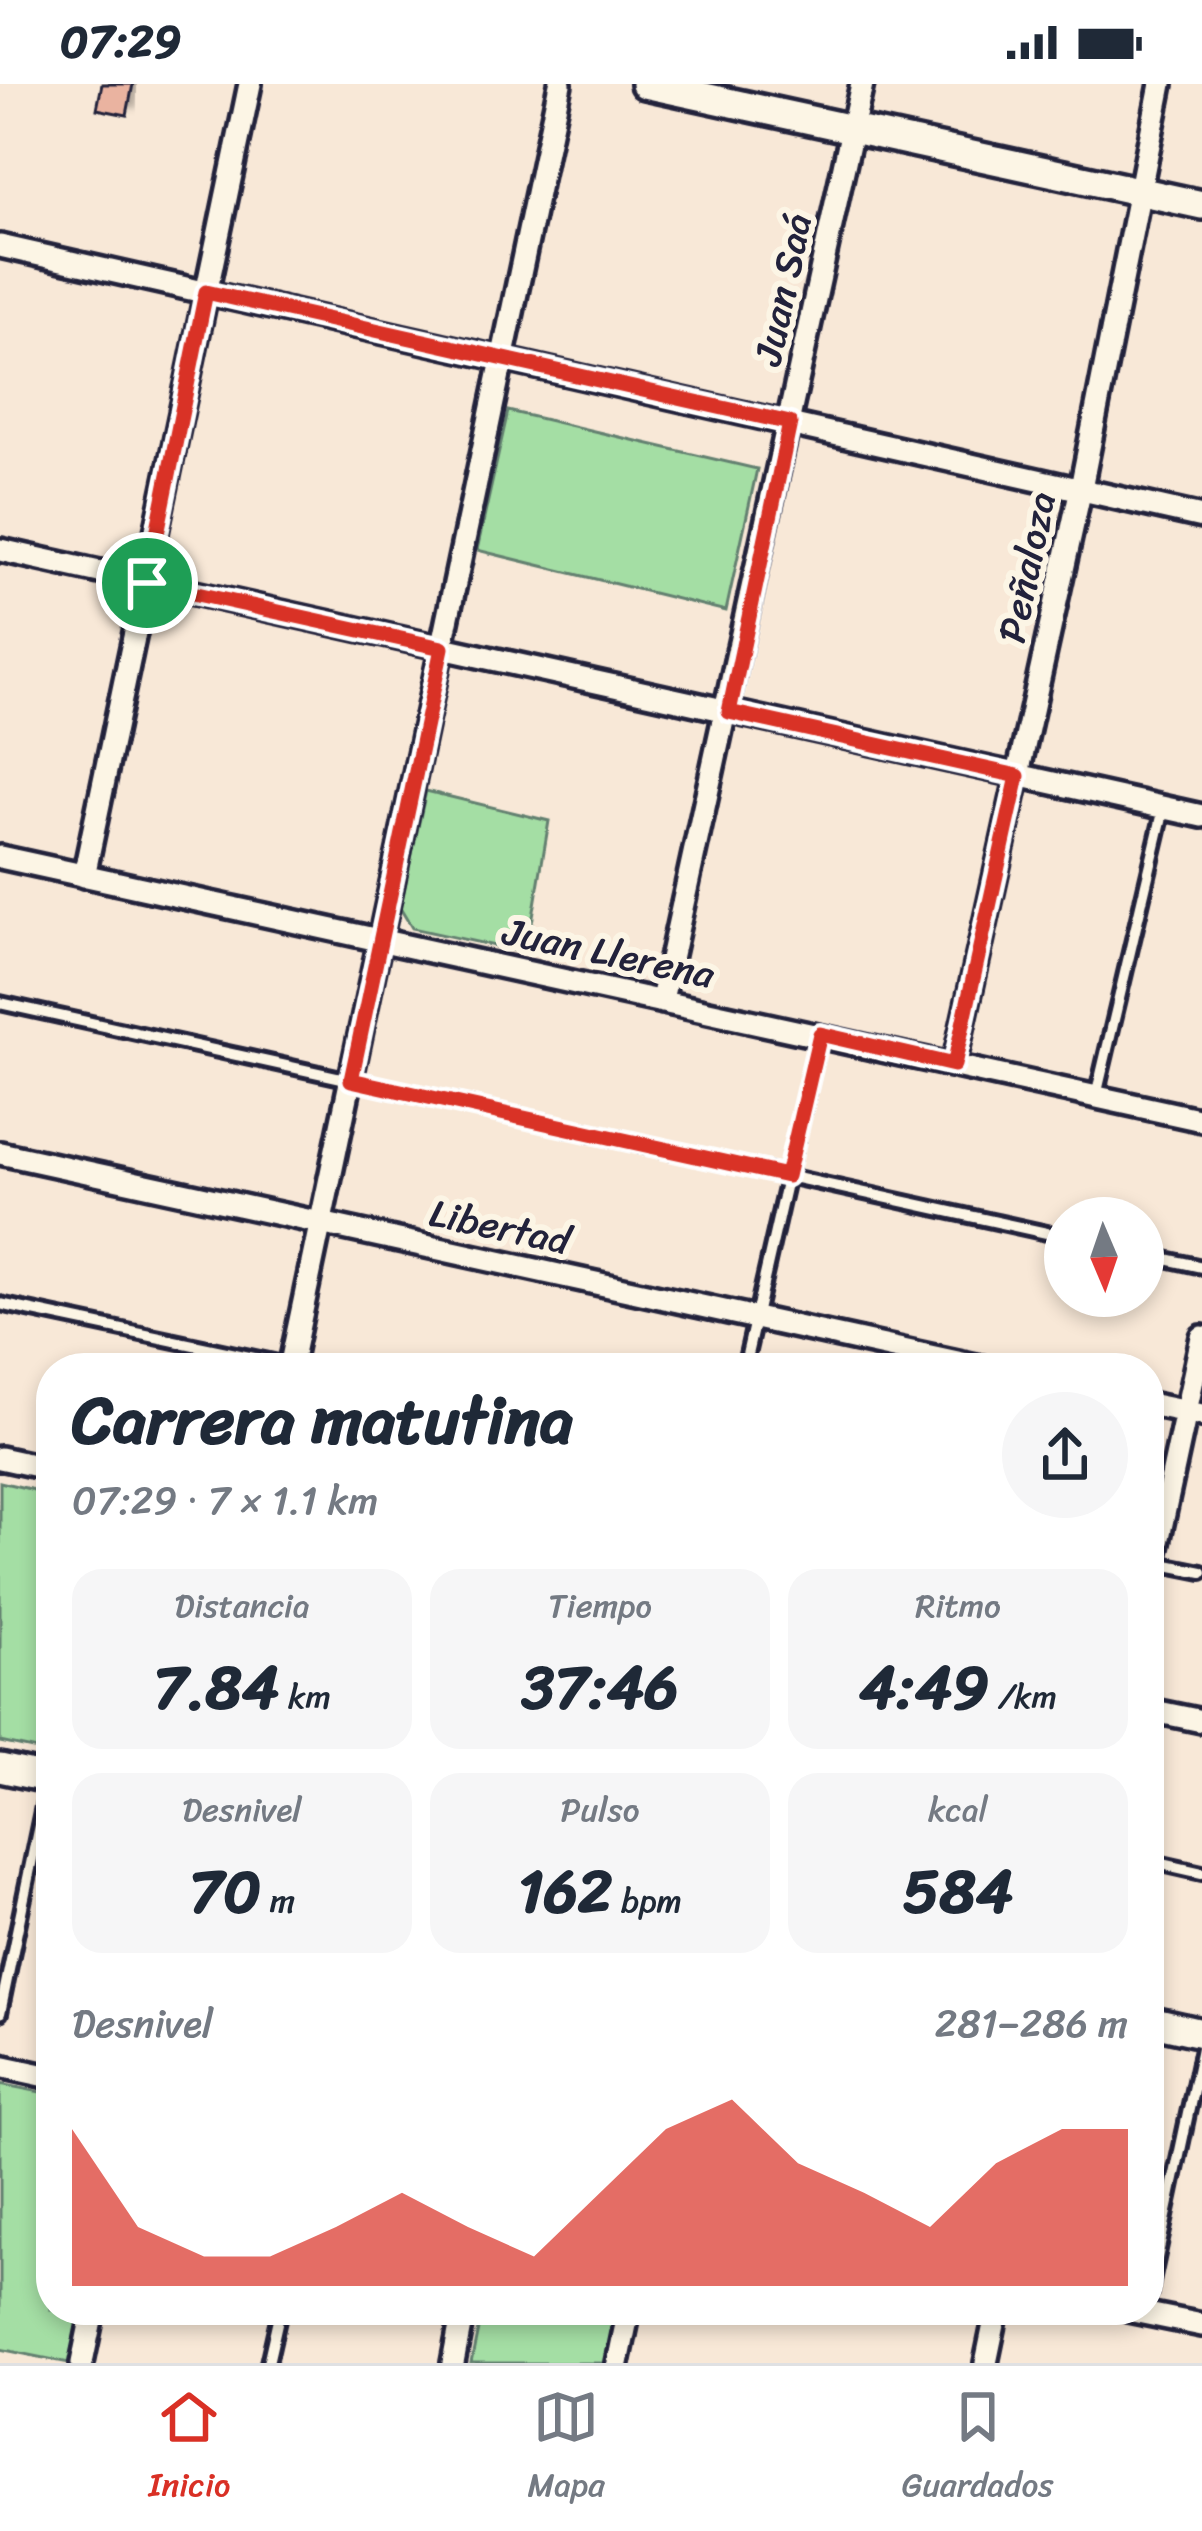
<!DOCTYPE html>
<html lang="es">
<head>
<meta charset="utf-8">
<style>
	body { margin:0; font-family:Sriracha,sans-serif; background:#f6f6f7; color:#1f2937; height:100vh; display:flex; flex-direction:column; font-size:45px; white-space:nowrap }
	* { box-sizing:border-box; margin:0 }
	p { font-size:39px; color:#747a83 }
	.icon { flex:none; width:66px; height:66px; fill:none; stroke:currentColor; stroke-width:2; stroke-linecap:round; stroke-linejoin:round }
	.map { position:relative; flex:1; overflow:hidden }
	.panel { position:absolute; left:36px; top:1269px; width:1128px; height:972px; display:flex; flex-direction:column; background:#fff; border-radius:48px; box-shadow:0 6px 18px #0003 }
	.panel>* { flex:none }
	.needle { width:78px; rotate:178deg }
	.buttons { position:absolute; left:1044px; top:1113px; display:grid; gap:24px }
	.buttons a { display:grid; place-items:center; width:120px; height:120px; border-radius:50%; background:#fff; box-shadow:0 6px 18px #0003; font-size:60px }
	.pin { position:absolute; display:grid; place-items:center; width:102px; height:102px; color:#fff; margin:-51px; border:6px solid #fff; border-radius:50%; box-shadow:0 3px 12px #0007 }
	.round { display:grid; place-items:center; flex:none; width:126px; height:126px; border-radius:63px; background:#f6f6f7 }
	.overview { display:flex; align-items:center; justify-content:space-between; height:204px; padding:0 36px }
	h1 { font-size:66px; font-weight:800; line-height:90px }
	.metrics { display:grid; grid-template-columns:repeat(3,1fr); gap:18px; height:204px; padding:12px 36px }
	.metrics div { display:grid; align-content:center; border-radius:30px; background:#f6f6f7; text-align:center }
	.metrics b { font-size:60px; font-weight:800 }
	.metrics small { font-size:33px; font-weight:400 }
	.metrics p { font-size:33px }
	.chart { height:336px; padding:24px 36px }
	.chart p { display:flex; justify-content:space-between }
	.chart svg { width:100%; height:216px; margin-top:12px; fill:#d93025; opacity:.7 }
	.status { display:flex; justify-content:space-between; align-items:center; height:84px; padding:0 60px; background:#fff; direction:ltr }
	.status svg { height:33px; fill:currentColor }
	.tabs { display:flex; justify-content:space-around; align-items:center; height:168px; border-top:3px solid #e0e1e3; background:#fff; font-size:33px; color:#747a83 }
	.tabs a { display:grid; justify-items:center; gap:6px }
	.tabs .active { color:#d93025 }
	.map>svg:first-child { display:block }
	.green { fill:#a4dea4; stroke:#638070; stroke-width:3 }
	.building { fill:#eab3a0; stroke:#22223b; stroke-width:3; filter:url(#shadow) }
	.lines { fill:none; stroke-linecap:round; stroke-linejoin:round }
	.lane-casing { stroke:#22223b; stroke-width:20 }
	.street-casing { stroke:#22223b; stroke-width:30 }
	.secondary-casing { stroke:#22223b; stroke-width:36 }
	.lane { stroke:#fcf5e5; stroke-width:10 }
	.street { stroke:#fcf5e5; stroke-width:21 }
	.secondary { stroke:#fcf5e5; stroke-width:27 }
	.route-casing { stroke:#fff; stroke-width:24 }
	.route { stroke:#d93025; stroke-width:15 }
	.labels { text-anchor:middle; stroke-width:12; stroke-linejoin:round; paint-order:stroke }
	.street-label { font-size:39px; fill:#22223b; stroke:#fcf5e5 }
</style>
</head>
<body>
<div class="status"><b>07:29</b><svg viewBox="0 0 49 12"><path d="M0 12V9h3v3zM5 12V6h3v6zM10 12V3h3v9zM15 12V0h3v12zM26 1h20v11H26zM47 4h2v5h-2z"/></svg></div>
<div class="map">
<svg width="1202" height="2279" viewBox="0 0 1202 2279">
	<defs>
		<filter id="shadow"><feDropShadow dx="8" dy="-8" stdDeviation="3" flood-color="#0004"/></filter>
	</defs>
	<rect width="100%" height="100%" fill="#f8e8d7"/>
	<filter id="ink" filterUnits="userSpaceOnUse"><feTurbulence type="fractalNoise" baseFrequency=".00833" numOctaves="2"/><feDisplacementMap in="SourceGraphic" scale="24" xChannelSelector="R" yChannelSelector="G"/><feConvolveMatrix kernelMatrix="1 2 1 2 8 2 1 2 1" color-interpolation-filters="sRGB"/></filter>
	<g filter="url(#ink)">
		<!-- green -->
		<path class="green" d="M508,327L757,385L726,527L477,466Z
			M426,707L549,737L527,869L412,844L400,824Z
			M0,1398L51,1410V1669L0,1658Z
			M0,2000L51,2010V2226H80L69,2279L0,2265Z
			M482,2226H618L607,2279H471Z"/>
		<!-- building -->
		<path class="building" d="M102,0H133L127,31L97,25Z"/>
		<g class="lines">
			<defs>
				<path id="lane" d="M0,919L1065,1153
					M1096,1012L1164,724
					M1143,1170L1202,1183
					M0,1220L302,1284
					M744,1284L819,954
					M1152,1478L1202,1488
					M1149,1777L1202,1789
					M0,1929L48,1698
					M1149,2212L1202,1964
					M268,2279L280,2226"/>
				<path id="street" d="M0,162L1202,433
					M0,466L1202,732
					M0,773L1202,1036
					M84,792L250,0
					M662,916L862,0
					M954,981L1081,404L1161,0
					M0,1069L985,1284
					M290,1284L560,0
					M1149,1320L1202,1331
					M0,1374L51,1385
					M1149,1500L1202,1253
					M1149,1626L1202,1637
					M0,1982L51,1993
					M1128,2226L1202,2241
					M82,2279L93,2226
					M453,2279L463,2226
					M618,2279L629,2226
					M986,2279L997,2226"/>
				<path id="secondary" d="M645,0L1202,121
					M0,1684L51,1695
					M1149,1937L1202,1949"/>
			</defs>
			<!-- lane casing -->
			<use href="#lane" class="lane-casing"/>
			<!-- street casing -->
			<use href="#street" class="street-casing"/>
			<!-- secondary casing -->
			<use href="#secondary" class="secondary-casing"/>
			<!-- lane -->
			<use href="#lane" class="lane"/>
			<!-- street -->
			<use href="#street" class="street"/>
			<!-- secondary -->
			<use href="#secondary" class="secondary"/>
		</g>
	</g>
	<g class="lines" filter="url(#ink)">
		<defs>
			<path id="route" d="M206,208L790,339L729,628L1018,692L954,981L820,950L787,1092L351,996L442,564L147,499Z"/>
		</defs>
		<!-- route casing -->
		<use href="#route" class="route-casing"/>
		<!-- route -->
		<use href="#route" class="route"/>
	</g>
	<g class="labels">
		<!-- street labels -->
		<g class="street-label">
			<text transform="translate(782 205) rotate(-78)" y="14">Juan Saá</text>
			<text transform="translate(1026 483) rotate(-78)" y="14">Peñaloza</text>
			<text transform="translate(609 868) rotate(12)" y="14">Juan Llerena</text>
			<text transform="translate(500 1142) rotate(12)" y="14">Libertad</text>
		</g>
	</g>
</svg>
<div class="buttons">
<a><svg class="needle" viewBox="-14 -14 28 28"><path d="M0-13l5 13h-10z" fill="#e53935"/><path d="M0 13l5-13h-10z" fill="#747a83"/></svg></a>
</div>
<div class="pin" style="left:147px;top:499px;background:#1e9e55"><svg class="icon" aria-label="arrive" viewBox="0 0 24 24"><path d="M6 21V4h12l-3 4 3 4H6"/></svg></div>
<section class="panel">
<div class="overview"><div><h1>Carrera matutina</h1><p>07:29 · 7 × 1.1 km</p></div><a class="round"><svg class="icon" aria-label="share" viewBox="0 0 24 24"><path d="M12 15V3M7 8l5-5 5 5M5 13v7h14v-7"/></svg></a></div>
<div class="metrics">
<div><p>Distancia</p><b>7.84<small> km</small></b></div>
<div><p>Tiempo</p><b>37:46</b></div>
<div><p>Ritmo</p><b>4:49<small> /km</small></b></div>
</div>
<div class="metrics">
<div><p>Desnivel</p><b>70<small> m</small></b></div>
<div><p>Pulso</p><b>162<small> bpm</small></b></div>
<div><p>kcal</p><b>584</b></div>
</div>
<div class="chart"><p><span>Desnivel</span>281–286 m</p>
<svg viewBox="0 0 160 44" preserveAspectRatio="none"><path d="M0 44V12L10 32L20 38L30 38L40 32L50 25L60 32L70 38L80 25L90 12L100 6L110 19L120 25L130 32L140 19L150 12L160 12V44z"/></svg>
</div>
</section>
</div>
<nav class="tabs">
<a class="active"><svg class="icon" aria-label="home" viewBox="0 0 24 24"><path d="M3 11l9-7 9 7M6 9v11h12V9"/></svg>Inicio</a>
<a><svg class="icon" aria-label="map" viewBox="0 0 24 24"><path d="M3 6l6-2 6 2 6-2v14l-6 2-6-2-6 2zM9 4v14M15 6v14"/></svg>Mapa</a>
<a><svg class="icon" aria-label="saved" viewBox="0 0 24 24"><path d="M7 4h10v16l-5-4-5 4z"/></svg>Guardados</a>
</nav>
</body>
</html>
